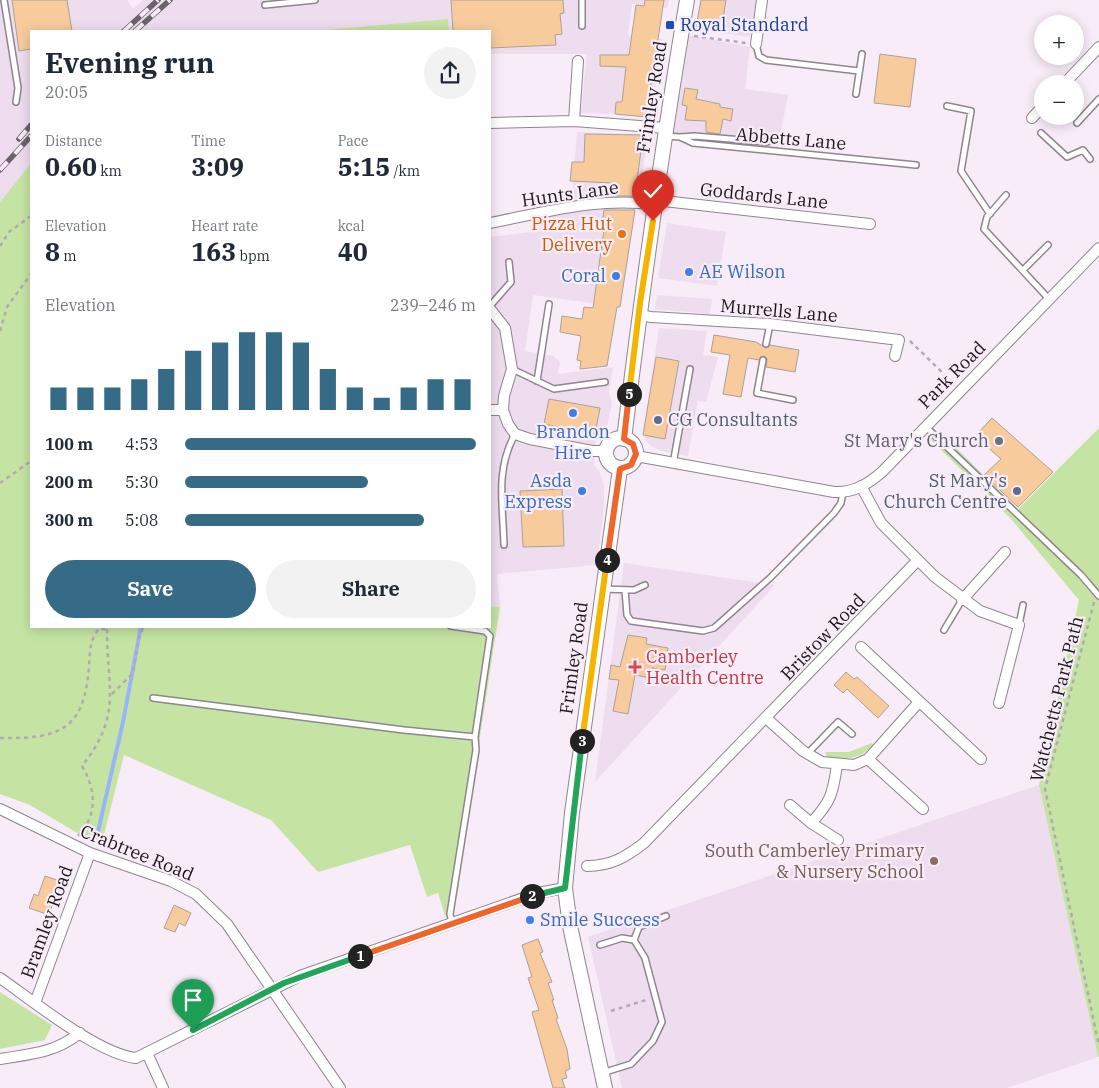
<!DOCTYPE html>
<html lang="en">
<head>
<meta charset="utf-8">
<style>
	body { margin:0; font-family:"IBM Plex Serif",serif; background:#f2f2f3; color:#1f2937; height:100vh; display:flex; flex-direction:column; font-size:19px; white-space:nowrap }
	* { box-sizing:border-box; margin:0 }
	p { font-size:16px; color:#747a83 }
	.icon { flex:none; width:28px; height:28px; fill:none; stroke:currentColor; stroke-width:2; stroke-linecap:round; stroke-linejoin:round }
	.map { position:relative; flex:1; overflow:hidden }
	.panel { position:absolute; left:30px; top:30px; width:461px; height:598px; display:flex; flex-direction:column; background:#fff; border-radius:0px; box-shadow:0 2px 12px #0003 }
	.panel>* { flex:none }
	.tools { position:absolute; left:1034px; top:15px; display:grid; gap:10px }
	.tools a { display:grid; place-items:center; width:50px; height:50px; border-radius:50%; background:#fff; box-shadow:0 2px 12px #0003; font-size:25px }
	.pin { position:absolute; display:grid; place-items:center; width:42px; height:42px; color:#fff; margin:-51px -21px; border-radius:50% 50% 50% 0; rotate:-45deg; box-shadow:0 0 5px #0007 }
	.pin .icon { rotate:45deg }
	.km { position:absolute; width:25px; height:25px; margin:-12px; border-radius:50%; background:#222; color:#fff; font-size:14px; line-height:25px; text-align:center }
	.round { display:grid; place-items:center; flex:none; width:52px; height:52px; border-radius:26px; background:#f2f2f3 }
	.summary { display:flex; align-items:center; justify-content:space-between; height:85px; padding:0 15px }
	h1 { font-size:28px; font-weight:800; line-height:38px }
	.metrics { display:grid; grid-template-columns:repeat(3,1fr); gap:8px; height:85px; padding:5px 15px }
	.metrics div { display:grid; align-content:center }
	.metrics b { font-size:25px; font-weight:800 }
	.metrics small { font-size:14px; font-weight:400 }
	.metrics p { font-size:14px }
	.chart { height:140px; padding:10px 15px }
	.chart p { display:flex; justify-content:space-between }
	.chart svg { width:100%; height:90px; margin-top:5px; stroke:#366b87; stroke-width:6 }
	.button { display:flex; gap:10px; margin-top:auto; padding:10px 15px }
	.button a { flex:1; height:58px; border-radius:30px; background:#366b87; color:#fff; font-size:20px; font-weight:800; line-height:58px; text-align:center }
	.button a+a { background:#f2f2f3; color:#1f2937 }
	ul { padding:0 15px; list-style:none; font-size:16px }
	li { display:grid; grid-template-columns:80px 60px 1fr; align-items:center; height:38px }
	li i { height:12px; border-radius:6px; background:#366b87 }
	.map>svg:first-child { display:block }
	.built { fill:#ede }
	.green { fill:#c5e4a4 }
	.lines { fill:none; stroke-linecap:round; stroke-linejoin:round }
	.stream { stroke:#98b6f6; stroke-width:4 }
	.building { fill:#f8cb9d; stroke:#aca197 }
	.lane-casing { stroke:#8f858f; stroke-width:8 }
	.street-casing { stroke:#8f858f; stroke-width:12 }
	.secondary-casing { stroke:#8f858f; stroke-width:16 }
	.path { stroke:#b2a9b2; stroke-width:2.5; stroke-dasharray:4 4; stroke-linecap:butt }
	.lane { stroke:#fff; stroke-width:5 }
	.street { stroke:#fff; stroke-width:10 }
	.secondary { stroke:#fff; stroke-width:14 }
	.rail-casing { stroke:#6a636a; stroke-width:5.5 }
	.rail { stroke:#f8ecf8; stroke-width:4; stroke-dasharray:11; stroke-linecap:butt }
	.split-1-casing { stroke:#fff; stroke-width:10 }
	.split-2-casing { stroke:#fff; stroke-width:10 }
	.split-3-casing { stroke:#fff; stroke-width:10 }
	.split-4-casing { stroke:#fff; stroke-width:10 }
	.split-5-casing { stroke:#fff; stroke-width:10 }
	.split-6-casing { stroke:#fff; stroke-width:10 }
	.split-1 { stroke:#22a559; stroke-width:6 }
	.split-2 { stroke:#f0652b; stroke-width:6 }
	.split-3 { stroke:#22a559; stroke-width:6 }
	.split-4 { stroke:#f5b400; stroke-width:6 }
	.split-5 { stroke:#f0652b; stroke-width:6 }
	.split-6 { stroke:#f5b400; stroke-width:6 }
	.transit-dot { fill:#1a4fb4; stroke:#f8ecf8; stroke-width:2 }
	.food-dot { fill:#e8710a; stroke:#f8ecf8; stroke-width:2 }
	.shop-dot { fill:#3f7fe0; stroke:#f8ecf8; stroke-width:2 }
	.service-dot { fill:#5c6f8a; stroke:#f8ecf8; stroke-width:2 }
	.worship-dot { fill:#6b7280; stroke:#f8ecf8; stroke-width:2 }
	.health-dot { fill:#e0444e; stroke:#f8ecf8; stroke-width:2 }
	.education-dot { fill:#8d6e63; stroke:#f8ecf8; stroke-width:2 }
	.labels { text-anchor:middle; stroke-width:4.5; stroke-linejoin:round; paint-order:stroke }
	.transit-label { font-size:18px; fill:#164399; stroke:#f8ecf8; text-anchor:start }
	.street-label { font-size:18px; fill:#1c181c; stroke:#f8ecf8 }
	.food-label { font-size:18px; fill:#c56008; stroke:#f8ecf8; text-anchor:end }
	.shop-label { font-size:18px; fill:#366cbe; stroke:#f8ecf8; text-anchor:start }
	.service-label { font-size:18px; fill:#4e5e75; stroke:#f8ecf8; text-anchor:start }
	.worship-label { font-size:18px; fill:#5b616d; stroke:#f8ecf8; text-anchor:end }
	.health-label { font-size:18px; fill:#be3a42; stroke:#f8ecf8; text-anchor:start }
	.education-label { font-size:18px; fill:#785e54; stroke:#f8ecf8; text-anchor:end }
</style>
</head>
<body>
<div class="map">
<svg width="1099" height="1088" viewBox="0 0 1099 1088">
	<rect width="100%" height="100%" fill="#f8ecf8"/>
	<!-- built -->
	<path class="built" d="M0,0H127L133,9L143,0H669L667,8L632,4L628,35L663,39L651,115L581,113L587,54H490V31H449L448,19L312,31H31V163L0,202Z
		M700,0H756L750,37L695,29Z
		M688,35L750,47L745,89L788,95L778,147L672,135Z
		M577,132L647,135L640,197L601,198L576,203L573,184Z
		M635,206L620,307L533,295L525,351L553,356L560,362L558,374L613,367L609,392L612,403L607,426L602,433L596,435L594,465L599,471L604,485V508L597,565L497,574L500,607L490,606V237L540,231V218L598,208Z
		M667,223L726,232L717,286L658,278Z
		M657,295L712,299L710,314L655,309Z
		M659,328L707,331L703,355L718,357L706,402L698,401L688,456L661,451L651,446L646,441L643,433Z
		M624,563L775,585L595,782Z
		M1039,785L1098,1057L1007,1088H622L588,937Z"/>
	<!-- green -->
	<path class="green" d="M448,19L449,31H312Z
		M31,163V626H490V606L500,607L453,912L445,916L438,893L427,897L410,845L318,872L271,820L124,755L101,847L30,805L0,794V202Z
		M1099,428V1057H1098L1039,785L1079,600L1011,519L930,439L939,431L1018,509Z
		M872,743L873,745C860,759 846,761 827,757L825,752H849Z
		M0,992L52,1025L45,1040L0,1049Z"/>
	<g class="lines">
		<!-- stream -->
		<path class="stream" d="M97,836L123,722L141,626"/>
	</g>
	<!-- building -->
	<path class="building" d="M12,0H67L72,31H31V49L19,51Z
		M451,0H563L564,13L560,14L562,34L555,35L556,45L490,48V31H453Z
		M645,0H664L646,117L615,114L616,102H622L626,67L600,66V55H629L636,5L644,6Z
		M701,0H726L721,31L696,27Z
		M880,54L916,59L910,107L874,103Z
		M685,88L698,90L696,99L720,104V107L733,109L731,121L723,119L720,134L706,132V121L685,120L687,106L682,105Z
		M585,134L643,135L635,196H613V183L570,181L572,162H584Z
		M604,210H635L620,307H617L607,366L580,369L581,361L577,360L581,336L560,332L562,316L582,319L584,307L593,308L605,223H602Z
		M714,335L756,342L766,348L770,345L799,350L795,372L766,367L767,359L764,356L759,360L748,358L741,397L723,394L730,355L711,352Z
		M656,357L679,361L665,439L643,435Z
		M549,399L600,408L595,434L544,424Z
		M992,418L1053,472L1018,507L984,475L1001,459L975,436Z
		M562,489L564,546L523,547L520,491Z
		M628,635L647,638L646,644L668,648L665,670L652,668L650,678L635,675L628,714L613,711L619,680L609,679L611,665L620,667Z
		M846,672L854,679L857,677L889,706L878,718L847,689L843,693L834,685Z
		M45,876L60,881L49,915L29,908L34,894L38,896Z
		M174,905L191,913L185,926L179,923L175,932L164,928Z
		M538,939L543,952L540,953L552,982L548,983L554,1000H552L558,1018L556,1019L567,1049L570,1069L565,1071L567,1078L562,1079L565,1088H553L532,1012L539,1010L528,978L532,977L522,945Z"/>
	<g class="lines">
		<defs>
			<path id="lane" d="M4,0L18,88L16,102
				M265,5L315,0
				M582,26V0
				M756,44L759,56L766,60L859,71
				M856,94L862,54
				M947,106L971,111L961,171L990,214
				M1077,123L1099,99
				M1041,133L1067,157L1083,150L1090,159
				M666,136L680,137L693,143L916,165
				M680,137L694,136L767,142
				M1006,195L987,217L984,229L1049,299
				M1023,270L1048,245
				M490,306L511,282L509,262
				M766,344L770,324
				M763,360L757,393L793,400
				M512,369L554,389L605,382
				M537,381L549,304
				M925,426L1081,575L1099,596
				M673,464L690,369
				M504,545C503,504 495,471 515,434
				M603,589L634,590L645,585
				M625,590L627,615L631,621L703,631L714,628L770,578L834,513L841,503L843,492
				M1019,625L1023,605
				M451,626L485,631L490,636L475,737L476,750L450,914L452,923
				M944,630L962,600
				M153,698L404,730L475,737
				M808,753L838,722L852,734
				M634,940L639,927L666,916
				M600,945L622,938L634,940L645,958L662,1022L653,1041L631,1064L602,1073"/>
			<path id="street" d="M756,44L762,0
				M1064,84L1099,47
				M1032,118L1042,107
				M574,121L578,61
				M490,123L574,121L666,128
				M655,200L870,224
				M490,223C543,213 601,196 655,205
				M490,309L505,328L512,369L504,396L503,410L508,424L515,434L530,439L592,451H607
				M639,315L651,317L770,324L899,340L895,356
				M490,410H503
				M636,456L834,492C854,493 868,484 882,472L1099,248
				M861,486L881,523L935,577L980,611L1019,625L999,703
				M962,600L1005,552
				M861,647L981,759
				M766,718L803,751L822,762L854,765L868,759L919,702
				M868,759L923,809
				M790,805L811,823L838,840
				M0,809L90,853L171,881L196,894L227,924L340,1088
				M811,823C831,802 833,793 837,765
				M587,866C611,866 626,857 644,843L918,560
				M0,978C33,1001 98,1054 136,1058L300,976L538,893L565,888
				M35,1003L90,853
				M147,1053L163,1088
				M0,1059C32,1054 54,1053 80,1033"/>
			<path id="secondary" d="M606 453a15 15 0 1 1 30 0a15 15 0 1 1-30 0Z
				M624,439C642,292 662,146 687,0
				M605,1088L570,926L565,888L572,813L620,469"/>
		</defs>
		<!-- lane casing -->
		<use href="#lane" class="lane-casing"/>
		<!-- street casing -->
		<use href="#street" class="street-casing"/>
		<!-- secondary casing -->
		<use href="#secondary" class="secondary-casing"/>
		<!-- path -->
		<path class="path" d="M694,36L746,43
			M0,246L9,232L31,216
			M0,331L7,307L31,274
			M910,341L952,382
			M606,434L608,441
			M0,483L31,461
			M1094,602L1045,789L1099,1046
			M112,694L133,673L139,637L144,626
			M0,738C60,739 85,730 89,665C90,651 90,639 99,629H107
			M78,836C98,815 96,790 82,766C124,713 106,686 107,626
			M611,1011L649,999"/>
		<!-- lane -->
		<use href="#lane" class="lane"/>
		<!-- street -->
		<use href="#street" class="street"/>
		<!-- secondary -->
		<use href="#secondary" class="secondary"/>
		<defs>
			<path id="rail" d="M124,31L158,0
				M135,31L170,0
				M19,139L31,125
				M0,170L31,136"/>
		</defs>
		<!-- rail casing -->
		<use href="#rail" class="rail-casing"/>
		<!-- rail -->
		<use href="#rail" class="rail"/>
	</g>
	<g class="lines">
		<defs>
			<path id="split-1" d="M193,1030L284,983L360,956"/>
			<path id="split-2" d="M360,956L532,896"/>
			<path id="split-3" d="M532,896L565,888L582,741"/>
			<path id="split-4" d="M582,741L607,560"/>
			<path id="split-5" d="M607,560L620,469L631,465L636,454L633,444L624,439L629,394"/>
			<path id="split-6" d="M629,394L640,303L653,221"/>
		</defs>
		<!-- split-1 casing -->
		<use href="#split-1" class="split-1-casing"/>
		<!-- split-2 casing -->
		<use href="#split-2" class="split-2-casing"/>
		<!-- split-3 casing -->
		<use href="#split-3" class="split-3-casing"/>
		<!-- split-4 casing -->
		<use href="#split-4" class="split-4-casing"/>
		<!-- split-5 casing -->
		<use href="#split-5" class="split-5-casing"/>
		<!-- split-6 casing -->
		<use href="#split-6" class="split-6-casing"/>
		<!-- split-1 -->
		<use href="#split-1" class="split-1"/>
		<!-- split-2 -->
		<use href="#split-2" class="split-2"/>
		<!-- split-3 -->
		<use href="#split-3" class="split-3"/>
		<!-- split-4 -->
		<use href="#split-4" class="split-4"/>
		<!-- split-5 -->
		<use href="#split-5" class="split-5"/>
		<!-- split-6 -->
		<use href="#split-6" class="split-6"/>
	</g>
	<!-- markers -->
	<rect class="transit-dot" x="665" y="20" width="10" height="10" rx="2.5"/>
	<circle class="food-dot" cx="622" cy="234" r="5"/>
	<g class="shop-dot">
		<circle cx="689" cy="272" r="5"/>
		<circle cx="616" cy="276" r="5"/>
		<circle cx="573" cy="413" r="5"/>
		<circle cx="582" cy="491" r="5"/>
		<circle cx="530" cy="920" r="5"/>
	</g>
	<g class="service-dot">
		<circle cx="658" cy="420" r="5"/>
		<circle cx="1017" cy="491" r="5"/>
	</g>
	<circle class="worship-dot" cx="999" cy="441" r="5"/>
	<path class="health-dot" d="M632.5 659.5h5v5h5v5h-5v5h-5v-5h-5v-5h5z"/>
	<circle class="education-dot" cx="934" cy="861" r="5"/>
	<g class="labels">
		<!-- transit labels -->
		<g class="transit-label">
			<text x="680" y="31">Royal Standard</text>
		</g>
		<!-- street labels -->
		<g class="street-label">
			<text transform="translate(652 97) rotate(-81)" y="6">Frimley Road</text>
			<text transform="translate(791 139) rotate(5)" y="6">Abbetts Lane</text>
			<text transform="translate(570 194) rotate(-8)" y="6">Hunts Lane</text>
			<text transform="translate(764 196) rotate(6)" y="6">Goddards Lane</text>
			<text transform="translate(779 311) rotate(5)" y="6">Murrells Lane</text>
			<text transform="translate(952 375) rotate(-45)" y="6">Park Road</text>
			<text transform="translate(823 637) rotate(-46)" y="6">Bristow Road</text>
			<text transform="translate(574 658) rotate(-82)" y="6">Frimley Road</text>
			<text transform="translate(1057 699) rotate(-76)" y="6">Watchetts Park Path</text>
			<text transform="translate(137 853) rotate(22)" y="6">Crabtree Road</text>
			<text transform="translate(47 922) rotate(-70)" y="6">Bramley Road</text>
		</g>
		<!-- food labels -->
		<g class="food-label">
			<text x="612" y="230">Pizza Hut<tspan x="612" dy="21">Delivery</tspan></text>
		</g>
		<!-- shop labels -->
		<g class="shop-label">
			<text x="699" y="278">AE Wilson</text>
			<text x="606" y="282" text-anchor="end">Coral</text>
			<text x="573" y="438" text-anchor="middle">Brandon<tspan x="573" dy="21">Hire</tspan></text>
			<text x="572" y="487" text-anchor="end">Asda<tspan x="572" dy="21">Express</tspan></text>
			<text x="540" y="926">Smile Success</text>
		</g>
		<!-- service labels -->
		<g class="service-label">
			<text x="668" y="426">CG Consultants</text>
			<text x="1007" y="487" text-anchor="end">St Mary's<tspan x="1007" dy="21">Church Centre</tspan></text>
		</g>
		<!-- worship labels -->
		<g class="worship-label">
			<text x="989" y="447">St Mary's Church</text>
		</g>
		<!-- health labels -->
		<g class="health-label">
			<text x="646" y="663">Camberley<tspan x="646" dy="21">Health Centre</tspan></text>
		</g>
		<!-- education labels -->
		<g class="education-label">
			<text x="924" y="857">South Camberley Primary<tspan x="924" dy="21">&amp; Nursery School</tspan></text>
		</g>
	</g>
</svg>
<div class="tools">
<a>+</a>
<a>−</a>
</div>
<div class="pin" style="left:193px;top:1030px;background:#1e9e55"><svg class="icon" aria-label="arrive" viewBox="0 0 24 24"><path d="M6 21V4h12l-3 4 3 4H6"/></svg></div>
<div class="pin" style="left:653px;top:221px;background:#d93025"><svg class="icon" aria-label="check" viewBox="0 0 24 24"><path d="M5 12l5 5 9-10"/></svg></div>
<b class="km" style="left:360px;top:956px">1</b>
<b class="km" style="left:532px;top:896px">2</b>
<b class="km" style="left:582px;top:741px">3</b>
<b class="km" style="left:607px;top:560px">4</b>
<b class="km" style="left:629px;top:394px">5</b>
<section class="panel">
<div class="summary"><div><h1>Evening run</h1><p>20:05</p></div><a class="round"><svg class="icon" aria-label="share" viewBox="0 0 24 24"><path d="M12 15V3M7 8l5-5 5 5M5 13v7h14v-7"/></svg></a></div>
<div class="metrics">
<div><p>Distance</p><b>0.60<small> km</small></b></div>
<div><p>Time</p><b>3:09</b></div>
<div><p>Pace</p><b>5:15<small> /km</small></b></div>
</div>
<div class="metrics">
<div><p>Elevation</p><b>8<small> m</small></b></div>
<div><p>Heart rate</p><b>163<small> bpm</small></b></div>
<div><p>kcal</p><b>40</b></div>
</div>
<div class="chart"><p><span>Elevation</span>239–246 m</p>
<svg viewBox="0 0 160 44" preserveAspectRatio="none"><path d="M5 44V33M15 44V33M25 44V33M35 44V29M45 44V24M55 44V15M65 44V11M75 44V6M85 44V6M95 44V11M105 44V24M115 44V33M125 44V38M135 44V33M145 44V29M155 44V29"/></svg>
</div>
<ul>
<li><b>100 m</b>4:53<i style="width:100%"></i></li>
<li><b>200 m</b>5:30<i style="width:63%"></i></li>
<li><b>300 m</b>5:08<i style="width:82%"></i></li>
</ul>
<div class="button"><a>Save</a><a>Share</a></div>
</section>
</div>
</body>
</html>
